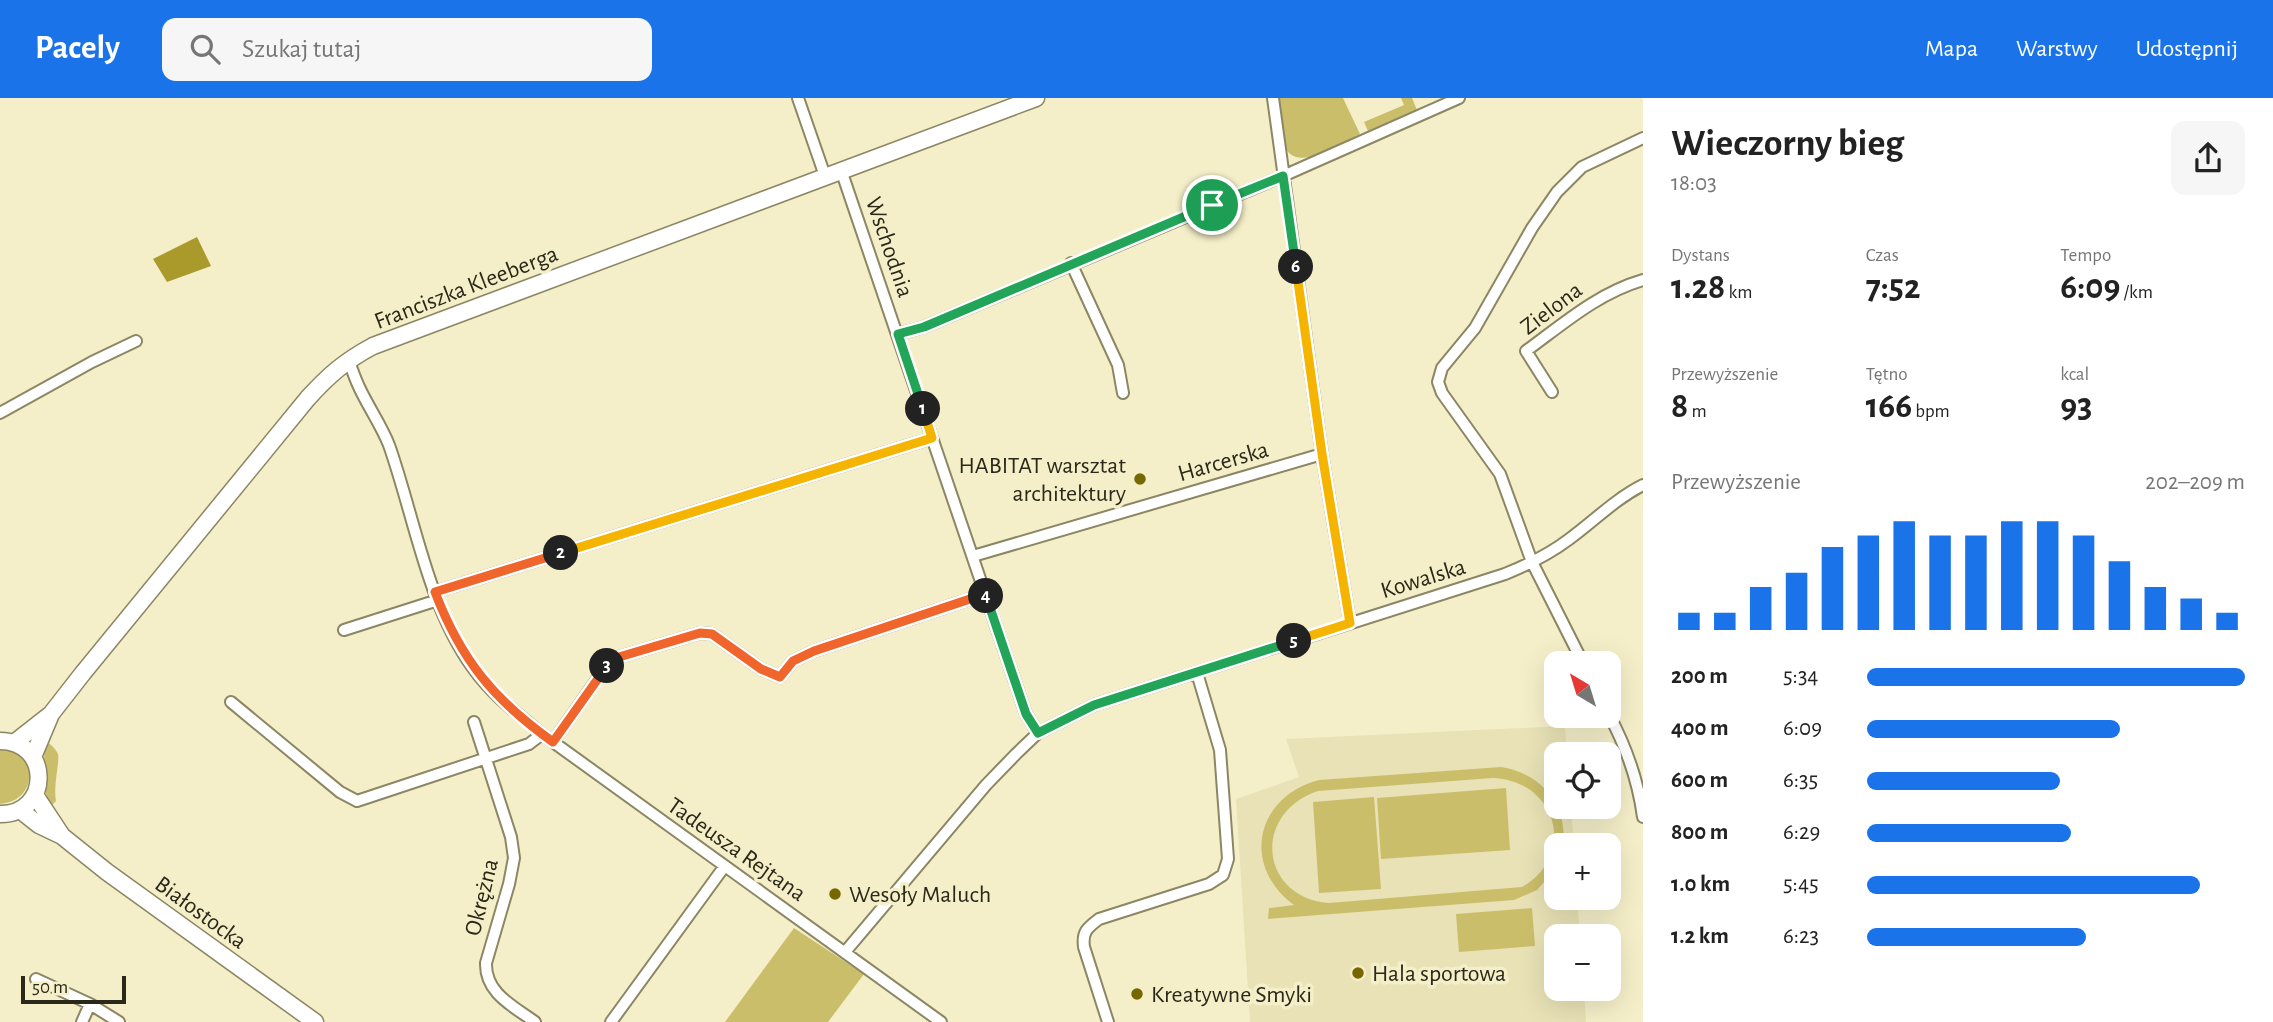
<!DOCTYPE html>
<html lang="pl">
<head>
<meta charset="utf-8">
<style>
	body { margin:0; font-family:"Alegreya Sans",sans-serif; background:#f6f6f6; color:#222; height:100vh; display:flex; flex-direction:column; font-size:26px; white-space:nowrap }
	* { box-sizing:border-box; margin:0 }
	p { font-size:23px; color:#767676 }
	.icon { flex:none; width:38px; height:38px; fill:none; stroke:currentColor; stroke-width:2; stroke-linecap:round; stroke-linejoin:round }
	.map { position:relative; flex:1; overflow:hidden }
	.sheet { display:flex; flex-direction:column; background:#fff; width:630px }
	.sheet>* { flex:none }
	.needle { width:46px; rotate:322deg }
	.tools { position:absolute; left:1544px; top:553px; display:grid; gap:14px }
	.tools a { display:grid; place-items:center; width:77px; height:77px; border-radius:14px; background:#fff; box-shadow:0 7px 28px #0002; font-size:35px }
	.scale { position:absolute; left:21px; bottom:18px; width:105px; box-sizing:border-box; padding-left:7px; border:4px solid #2a2819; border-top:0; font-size:19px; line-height:24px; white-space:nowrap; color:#2a2819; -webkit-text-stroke:5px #f5efc9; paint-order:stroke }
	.pin { position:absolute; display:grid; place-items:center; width:60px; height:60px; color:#fff; margin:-30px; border:4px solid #fff; border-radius:50%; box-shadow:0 2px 7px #0007 }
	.km { position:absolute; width:35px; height:35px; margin:-18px; border-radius:50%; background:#222; color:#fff; font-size:19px; line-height:35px; text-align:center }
	.round { display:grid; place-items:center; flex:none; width:74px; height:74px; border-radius:14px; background:#f6f6f6 }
	.headline { display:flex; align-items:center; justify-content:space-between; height:119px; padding:0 28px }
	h1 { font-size:38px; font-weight:700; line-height:52px }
	.metrics { display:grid; grid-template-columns:repeat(3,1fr); gap:10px; height:119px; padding:7px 28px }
	.metrics div { display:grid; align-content:center }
	.metrics b { font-size:35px; font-weight:700 }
	.metrics small { font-size:19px; font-weight:400 }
	.metrics p { font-size:19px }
	.chart { height:196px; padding:14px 28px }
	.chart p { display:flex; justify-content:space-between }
	.chart svg { width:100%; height:126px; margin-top:7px; stroke:#1a73e8; stroke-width:6 }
	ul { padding:0 28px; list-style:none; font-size:23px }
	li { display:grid; grid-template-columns:112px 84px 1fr; align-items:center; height:52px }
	li i { height:18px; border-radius:9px; background:#1a73e8 }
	header { display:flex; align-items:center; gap:42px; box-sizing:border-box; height:98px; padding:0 35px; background:#1a73e8; color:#fff }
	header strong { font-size:33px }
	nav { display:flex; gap:38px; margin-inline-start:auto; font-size:24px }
	.search { width:490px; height:63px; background:#f6f6f6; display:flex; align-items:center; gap:18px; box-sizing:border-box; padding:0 24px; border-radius:14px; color:#767676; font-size:26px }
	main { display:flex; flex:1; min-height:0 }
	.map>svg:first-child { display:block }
	.built { fill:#e9e2b6 }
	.green { fill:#cbbe6b; fill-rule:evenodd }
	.water { fill:#aa992b }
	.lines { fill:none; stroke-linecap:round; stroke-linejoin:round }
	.street-casing { stroke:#8b8663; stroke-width:14 }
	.secondary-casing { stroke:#8b8663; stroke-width:19 }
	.street { stroke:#fff; stroke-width:10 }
	.secondary { stroke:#fff; stroke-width:16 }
	.split-1-casing { stroke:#fff; stroke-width:14 }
	.split-2-casing { stroke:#fff; stroke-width:14 }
	.split-3-casing { stroke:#fff; stroke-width:14 }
	.split-4-casing { stroke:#fff; stroke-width:14 }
	.split-5-casing { stroke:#fff; stroke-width:14 }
	.split-6-casing { stroke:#fff; stroke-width:14 }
	.split-7-casing { stroke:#fff; stroke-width:14 }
	.split-1 { stroke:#22a559; stroke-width:9 }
	.split-2 { stroke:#f5b400; stroke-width:9 }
	.split-3 { stroke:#f0652b; stroke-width:9 }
	.split-4 { stroke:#f0652b; stroke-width:9 }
	.split-5 { stroke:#22a559; stroke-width:9 }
	.split-6 { stroke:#f5b400; stroke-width:9 }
	.split-7 { stroke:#22a559; stroke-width:9 }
	.poi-dot { fill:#766800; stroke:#f5efc9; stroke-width:2.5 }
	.labels { text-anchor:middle; stroke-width:7; stroke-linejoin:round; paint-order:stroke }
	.street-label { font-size:24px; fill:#2a2819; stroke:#f5efc9 }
	.poi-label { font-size:24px; fill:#2a2819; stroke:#f5efc9; text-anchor:start }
</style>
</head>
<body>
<header>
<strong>Pacely</strong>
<div class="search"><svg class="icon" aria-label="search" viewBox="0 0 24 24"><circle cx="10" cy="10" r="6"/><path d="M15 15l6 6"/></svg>Szukaj tutaj</div>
<nav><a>Mapa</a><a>Warstwy</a><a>Udostępnij</a></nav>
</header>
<main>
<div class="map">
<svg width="1643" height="924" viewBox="0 0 1643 924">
	<rect width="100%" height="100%" fill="#f5efc9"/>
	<!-- built -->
	<path class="built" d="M1565,628L1567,656H1556V709H1571L1574,747H1556V800H1577L1580,838H1556V891H1584L1586,924H1250L1236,701L1299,679L1286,641Z"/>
	<!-- green -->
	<path class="green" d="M1278,0H1343L1360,36C1342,45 1293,78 1284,46Z
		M1401,0H1412L1417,12L1368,33L1364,24L1404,7Z
		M46,643C50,646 56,651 58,656C60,663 53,688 56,703L50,709C43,697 43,656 46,643Z
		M0,652C37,649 41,703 0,706Z
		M1501,669C1541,675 1568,707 1563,747H1556V769L1553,774L1537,792L1514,802L1268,821L1269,810L1294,807C1241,768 1255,699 1319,682ZM1493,680C1558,683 1577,758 1522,789L1329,805C1259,799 1252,715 1318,693Z
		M1506,690L1510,752L1381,761L1377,700Z
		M1374,699L1381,791L1319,795L1313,704Z
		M1532,810L1535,848L1459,854L1456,816Z
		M794,830L864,876L828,924H725Z"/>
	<!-- water -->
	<path class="water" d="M197,139L211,168L167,184L153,161Z"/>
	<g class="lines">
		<defs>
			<path id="street" d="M798,0L825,78
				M1273,0L1322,356L1350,525
				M841,72L1026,616L1038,635
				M1071,165L1118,267L1123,295
				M898,236L924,229L1283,78L1459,0
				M348,261C352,271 355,281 360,291C369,310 381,327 389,347C415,421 427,506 473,570C492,597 518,616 542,636L941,924
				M1552,294L1526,253C1563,226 1598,195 1643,182
				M0,315L92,264L136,243
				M973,458L1322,356
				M435,494L932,340
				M344,532L438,502
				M1583,565L1532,464L1500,376L1442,295L1438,284L1442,270L1475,230L1532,130L1557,94L1582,69L1643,40
				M231,604L340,694L357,703L529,646L542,636
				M1608,615C1626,648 1638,682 1643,719
				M474,624L511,739L514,760L509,786L486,865C485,895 513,908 535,924
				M553,644L608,566L619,559L700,535L712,536L761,571L780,579L793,563L814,553L985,496
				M845,854L986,687L1016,656L1038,635L1094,607L1505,476C1527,467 1548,457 1568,442C1593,424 1615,401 1643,387
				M36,881L90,906L119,924
				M82,924L90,906
				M611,924L724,769
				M1108,924L1084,849C1082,834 1087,830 1099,821L1209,786L1223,777L1228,761L1220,652L1197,575"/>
			<path id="secondary" d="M0,643C52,643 51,717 0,716
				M14,645L51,616
				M33,659L51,616L83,575L308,300C329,277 345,263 373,248L1036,0
				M35,697L62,738
				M20,712L39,727L62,738L107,774L315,924"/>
		</defs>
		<!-- street casing -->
		<use href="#street" class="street-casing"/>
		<!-- secondary casing -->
		<use href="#secondary" class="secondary-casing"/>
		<!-- street -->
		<use href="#street" class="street"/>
		<!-- secondary -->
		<use href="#secondary" class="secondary"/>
	</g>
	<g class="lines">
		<defs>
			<path id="split-1" d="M923,311L898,236L924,229L1212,107"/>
			<path id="split-2" d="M561,455L932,340L923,311"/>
			<path id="split-3" d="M561,455L435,494C461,562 494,602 553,644L607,568"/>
			<path id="split-4" d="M607,568L619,559L700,535L712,536L761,571L780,579L793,563L814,553L985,496L986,498"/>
			<path id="split-5" d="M986,498L1026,616L1038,635L1094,607L1294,543"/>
			<path id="split-6" d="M1294,543L1350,525L1322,356L1296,169"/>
			<path id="split-7" d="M1212,107L1283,78L1296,169"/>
		</defs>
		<!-- split-1 casing -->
		<use href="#split-1" class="split-1-casing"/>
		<!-- split-2 casing -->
		<use href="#split-2" class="split-2-casing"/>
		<!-- split-3 casing -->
		<use href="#split-3" class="split-3-casing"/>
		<!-- split-4 casing -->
		<use href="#split-4" class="split-4-casing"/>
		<!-- split-5 casing -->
		<use href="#split-5" class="split-5-casing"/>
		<!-- split-6 casing -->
		<use href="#split-6" class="split-6-casing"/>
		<!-- split-7 casing -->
		<use href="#split-7" class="split-7-casing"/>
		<!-- split-1 -->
		<use href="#split-1" class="split-1"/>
		<!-- split-2 -->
		<use href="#split-2" class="split-2"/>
		<!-- split-3 -->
		<use href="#split-3" class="split-3"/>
		<!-- split-4 -->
		<use href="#split-4" class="split-4"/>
		<!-- split-5 -->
		<use href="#split-5" class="split-5"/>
		<!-- split-6 -->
		<use href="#split-6" class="split-6"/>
		<!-- split-7 -->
		<use href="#split-7" class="split-7"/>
	</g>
	<!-- markers -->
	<g class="poi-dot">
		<circle cx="1140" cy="381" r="7"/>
		<circle cx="835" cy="796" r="7"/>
		<circle cx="1358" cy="875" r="7"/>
		<circle cx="1137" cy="896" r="7"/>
	</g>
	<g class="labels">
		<!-- street labels -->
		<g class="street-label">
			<text transform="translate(890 149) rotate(71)" y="8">Wschodnia</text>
			<text transform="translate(466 189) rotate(-21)" y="8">Franciszka Kleeberga</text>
			<text transform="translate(1551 210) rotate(-37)" y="8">Zielona</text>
			<text transform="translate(1223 363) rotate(-16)" y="8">Harcerska</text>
			<text transform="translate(1423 480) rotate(-17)" y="8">Kowalska</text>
			<text transform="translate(737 751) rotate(35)" y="8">Tadeusza Rejtana</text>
			<text transform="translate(481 799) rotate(-76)" y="8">Okrężna</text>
			<text transform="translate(201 814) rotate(36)" y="8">Białostocka</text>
		</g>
		<!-- poi labels -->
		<g class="poi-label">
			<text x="1126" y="375" text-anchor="end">HABITAT warsztat<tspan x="1126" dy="28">architektury</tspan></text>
			<text x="849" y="804">Wesoły Maluch</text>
			<text x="1372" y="883">Hala sportowa</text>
			<text x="1151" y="904">Kreatywne Smyki</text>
		</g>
	</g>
</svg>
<div class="tools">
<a><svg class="needle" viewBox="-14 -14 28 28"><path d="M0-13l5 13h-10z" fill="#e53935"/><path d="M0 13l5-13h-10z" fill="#767676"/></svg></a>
<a><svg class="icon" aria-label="locate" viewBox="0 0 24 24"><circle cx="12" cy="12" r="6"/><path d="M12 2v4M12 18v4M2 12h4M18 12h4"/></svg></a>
<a>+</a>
<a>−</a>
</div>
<div class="scale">50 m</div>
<div class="pin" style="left:1212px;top:107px;background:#1e9e55"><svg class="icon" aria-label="arrive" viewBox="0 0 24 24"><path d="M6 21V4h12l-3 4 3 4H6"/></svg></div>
<b class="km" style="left:923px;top:311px">1</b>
<b class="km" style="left:561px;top:455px">2</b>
<b class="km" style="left:607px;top:568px">3</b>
<b class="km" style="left:986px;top:498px">4</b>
<b class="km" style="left:1294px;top:543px">5</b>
<b class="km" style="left:1296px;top:169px">6</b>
</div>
<section class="sheet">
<div class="headline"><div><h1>Wieczorny bieg</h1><p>18:03</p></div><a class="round"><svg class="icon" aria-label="share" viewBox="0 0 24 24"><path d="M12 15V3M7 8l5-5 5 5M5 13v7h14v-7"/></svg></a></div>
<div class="metrics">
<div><p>Dystans</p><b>1.28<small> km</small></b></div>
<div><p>Czas</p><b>7:52</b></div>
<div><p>Tempo</p><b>6:09<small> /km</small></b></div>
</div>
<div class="metrics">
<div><p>Przewyższenie</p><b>8<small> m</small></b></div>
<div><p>Tętno</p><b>166<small> bpm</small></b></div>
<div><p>kcal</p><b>93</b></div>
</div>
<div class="chart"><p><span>Przewyższenie</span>202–209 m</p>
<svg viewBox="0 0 160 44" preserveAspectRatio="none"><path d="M5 44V38M15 44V38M25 44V29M35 44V24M45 44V15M55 44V11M65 44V6M75 44V11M85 44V11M95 44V6M105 44V6M115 44V11M125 44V20M135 44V29M145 44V33M155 44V38"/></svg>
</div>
<ul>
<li><b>200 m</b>5:34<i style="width:100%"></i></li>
<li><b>400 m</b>6:09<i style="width:67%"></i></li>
<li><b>600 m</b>6:35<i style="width:51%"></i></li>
<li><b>800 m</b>6:29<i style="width:54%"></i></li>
<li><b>1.0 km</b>5:45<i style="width:88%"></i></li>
<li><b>1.2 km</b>6:23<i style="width:58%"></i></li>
</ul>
</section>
</main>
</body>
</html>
